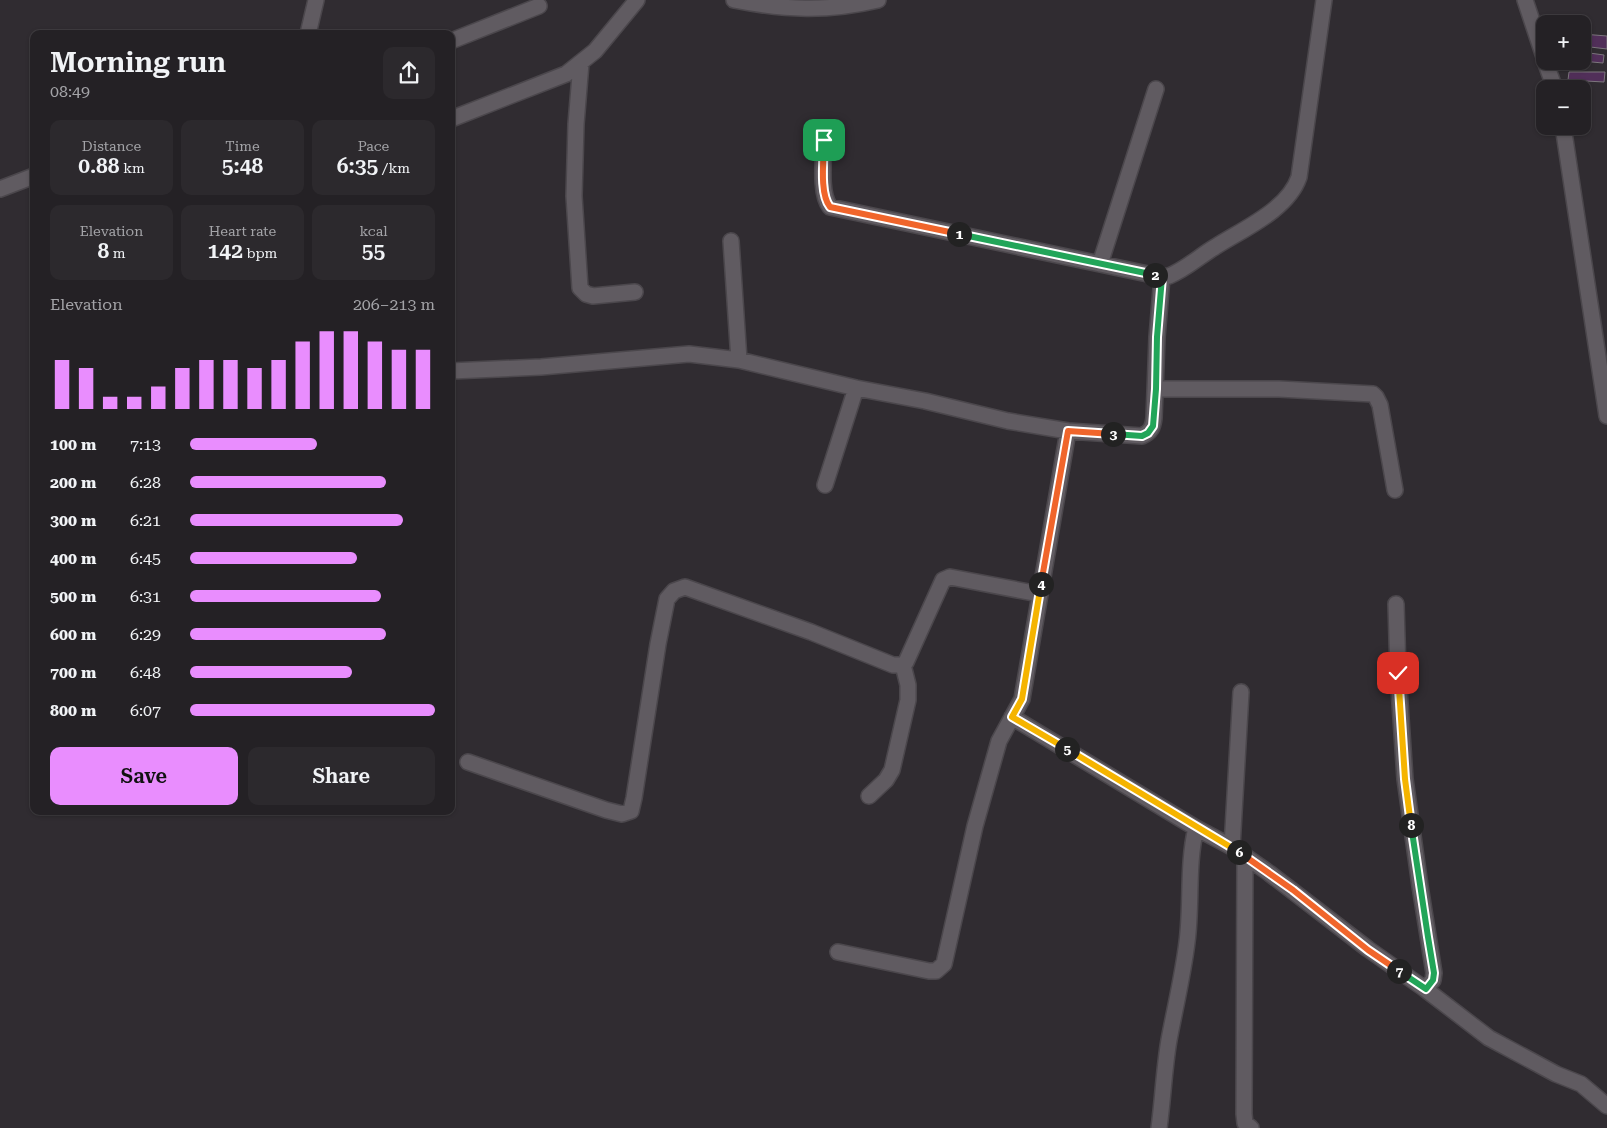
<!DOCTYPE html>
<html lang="en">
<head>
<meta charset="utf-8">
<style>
	body { margin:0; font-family:"Roboto Serif",serif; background:#2c292d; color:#f1f3f6; height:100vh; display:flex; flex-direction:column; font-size:19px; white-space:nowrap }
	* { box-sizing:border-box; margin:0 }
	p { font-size:16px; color:#a3a3a7 }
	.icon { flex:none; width:28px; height:28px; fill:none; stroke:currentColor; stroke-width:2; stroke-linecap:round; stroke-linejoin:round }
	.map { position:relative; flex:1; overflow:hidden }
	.panel { position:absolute; left:30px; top:30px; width:425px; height:785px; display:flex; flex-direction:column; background:#242125; border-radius:10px; box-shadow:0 1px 4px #0004,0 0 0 1px #413e42 }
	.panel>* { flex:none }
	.fabs { position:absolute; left:1536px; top:15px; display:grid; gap:10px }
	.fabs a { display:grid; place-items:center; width:55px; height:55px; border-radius:10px; background:#242125; box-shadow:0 1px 4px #0004,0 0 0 1px #413e42; font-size:25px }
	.pin { position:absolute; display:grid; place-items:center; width:42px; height:42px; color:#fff; margin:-21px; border-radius:10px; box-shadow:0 2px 8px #0006 }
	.km { position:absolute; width:25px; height:25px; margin:-12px; border-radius:50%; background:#222; color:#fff; font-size:14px; line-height:25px; text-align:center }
	.round { display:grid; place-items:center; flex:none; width:52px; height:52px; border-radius:10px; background:#2c292d }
	.headline { display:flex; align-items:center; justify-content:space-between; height:85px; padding:0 20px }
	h1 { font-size:28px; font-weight:600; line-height:38px }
	.stats { display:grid; grid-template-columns:repeat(3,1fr); gap:8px; height:85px; padding:5px 20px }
	.stats div { display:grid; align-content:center; border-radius:10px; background:#2c292d; text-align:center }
	.stats b { font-size:21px; font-weight:600 }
	.stats small { font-size:14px; font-weight:400 }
	.stats p { font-size:14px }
	.chart { height:140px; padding:10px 20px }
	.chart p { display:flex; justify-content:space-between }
	.chart svg { width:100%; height:90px; margin-top:5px; stroke:#e98dfe; stroke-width:6 }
	.action { display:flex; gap:10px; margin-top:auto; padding:10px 20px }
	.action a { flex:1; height:58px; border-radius:10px; background:#e98dfe; color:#111; font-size:20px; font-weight:600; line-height:58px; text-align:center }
	.action a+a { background:#2c292d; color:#f1f3f6 }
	ul { padding:0 20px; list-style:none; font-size:16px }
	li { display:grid; grid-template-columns:80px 60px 1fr; align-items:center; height:38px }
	li i { height:12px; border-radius:6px; background:#e98dfe }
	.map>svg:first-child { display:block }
	.building { fill:#512f59; stroke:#7c767d }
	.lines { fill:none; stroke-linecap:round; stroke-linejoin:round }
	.minor-casing { stroke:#4b474c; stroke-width:18 }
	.minor { stroke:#605b61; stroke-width:15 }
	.split-1-casing { stroke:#fff; stroke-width:10 }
	.split-2-casing { stroke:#fff; stroke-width:10 }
	.split-3-casing { stroke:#fff; stroke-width:10 }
	.split-4-casing { stroke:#fff; stroke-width:10 }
	.split-5-casing { stroke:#fff; stroke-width:10 }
	.split-6-casing { stroke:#fff; stroke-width:10 }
	.split-7-casing { stroke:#fff; stroke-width:10 }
	.split-8-casing { stroke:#fff; stroke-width:10 }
	.split-9-casing { stroke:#fff; stroke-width:10 }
	.split-1 { stroke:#f0652b; stroke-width:6 }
	.split-2 { stroke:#22a559; stroke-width:6 }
	.split-3 { stroke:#22a559; stroke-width:6 }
	.split-4 { stroke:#f0652b; stroke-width:6 }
	.split-5 { stroke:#f5b400; stroke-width:6 }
	.split-6 { stroke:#f5b400; stroke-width:6 }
	.split-7 { stroke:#f0652b; stroke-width:6 }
	.split-8 { stroke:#22a559; stroke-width:6 }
	.split-9 { stroke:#f5b400; stroke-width:6 }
</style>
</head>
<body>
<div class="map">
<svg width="1607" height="1128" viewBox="0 0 1607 1128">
	<rect width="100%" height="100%" fill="#302c31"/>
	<!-- building -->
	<path class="building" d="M1582,34L1607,36V49L1582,46Z
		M1582,52L1604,55L1603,63L1581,61Z
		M1569,72H1605L1604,82L1568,80Z"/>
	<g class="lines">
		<defs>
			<path id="minor" d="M734,0C784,10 828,12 878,0
				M1525,0L1545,60
				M308,34L316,0
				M451,41L539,6
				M1545,61L1555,89
				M581,63L576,124L574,196L580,288L586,294L593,296L635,292
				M451,119L566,74L595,51L637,0
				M1563,126L1607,416
				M824,140C824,158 819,193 830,207L1162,277L1169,276C1186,269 1200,256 1215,247C1243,229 1288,210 1299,177L1324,0
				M0,189L34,176
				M731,241L739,360
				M1100,264L1156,89
				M451,371L541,367L689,354L739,360L856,388L925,401L1008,421L1068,431L1142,436C1151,432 1153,427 1154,418L1157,337L1162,277
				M1156,389H1279L1373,394L1376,397L1380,405L1395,490
				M825,485L856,388
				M1396,604L1398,673L1405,779L1420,886L1434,973L1433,980L1425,989
				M1012,717L1196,828L1232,847L1269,873L1368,949L1425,989L1489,1038L1556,1074L1581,1084L1607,1106
				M468,762L606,810L622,814L631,811L634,798L658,644L667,599L674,591L685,587L811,632L893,665H903
				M869,796L886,780L892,770L908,700V685L903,665L906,662L943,580L950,577L1039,594
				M1232,847L1241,692
				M1245,856L1244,1114L1245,1123L1251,1128
				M838,952L929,971H936L944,964L975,826L999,741L1022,699L1068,431
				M1159,1128C1163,1099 1164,1069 1169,1040C1175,1008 1183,975 1187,942C1192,904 1187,865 1196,828"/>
		</defs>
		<!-- minor casing -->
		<use href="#minor" class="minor-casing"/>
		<!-- minor -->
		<use href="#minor" class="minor"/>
	</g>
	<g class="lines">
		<defs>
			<path id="split-1" d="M824,140C824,158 819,193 830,207L959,234"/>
			<path id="split-2" d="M959,234L1155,275"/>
			<path id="split-3" d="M1113,434L1142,436L1148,433L1153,426L1156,389L1157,337L1162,277L1155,275"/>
			<path id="split-4" d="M1041,584L1068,431L1113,434"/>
			<path id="split-5" d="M1041,584L1022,699L1012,717L1067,749"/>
			<path id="split-6" d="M1067,749L1239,852"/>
			<path id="split-7" d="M1239,852L1293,890L1368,950L1399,971"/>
			<path id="split-8" d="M1399,971L1426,989L1433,980L1434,973L1428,937L1411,825"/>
			<path id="split-9" d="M1398,673L1405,779L1411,825"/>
		</defs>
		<!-- split-1 casing -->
		<use href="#split-1" class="split-1-casing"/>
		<!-- split-2 casing -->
		<use href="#split-2" class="split-2-casing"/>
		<!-- split-3 casing -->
		<use href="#split-3" class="split-3-casing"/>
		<!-- split-4 casing -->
		<use href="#split-4" class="split-4-casing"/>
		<!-- split-5 casing -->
		<use href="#split-5" class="split-5-casing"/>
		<!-- split-6 casing -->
		<use href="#split-6" class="split-6-casing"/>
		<!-- split-7 casing -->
		<use href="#split-7" class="split-7-casing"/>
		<!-- split-8 casing -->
		<use href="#split-8" class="split-8-casing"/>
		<!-- split-9 casing -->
		<use href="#split-9" class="split-9-casing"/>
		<!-- split-1 -->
		<use href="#split-1" class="split-1"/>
		<!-- split-2 -->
		<use href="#split-2" class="split-2"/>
		<!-- split-3 -->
		<use href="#split-3" class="split-3"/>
		<!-- split-4 -->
		<use href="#split-4" class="split-4"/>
		<!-- split-5 -->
		<use href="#split-5" class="split-5"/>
		<!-- split-6 -->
		<use href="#split-6" class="split-6"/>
		<!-- split-7 -->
		<use href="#split-7" class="split-7"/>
		<!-- split-8 -->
		<use href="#split-8" class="split-8"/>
		<!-- split-9 -->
		<use href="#split-9" class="split-9"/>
	</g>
</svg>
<div class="fabs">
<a>+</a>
<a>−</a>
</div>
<div class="pin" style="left:824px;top:140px;background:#1e9e55"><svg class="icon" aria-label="arrive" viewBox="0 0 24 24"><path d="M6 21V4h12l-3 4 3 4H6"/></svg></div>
<div class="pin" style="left:1398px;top:673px;background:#d93025"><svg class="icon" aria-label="check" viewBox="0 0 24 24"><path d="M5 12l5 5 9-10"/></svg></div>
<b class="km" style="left:959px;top:234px">1</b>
<b class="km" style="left:1155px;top:275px">2</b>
<b class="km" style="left:1113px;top:434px">3</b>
<b class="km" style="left:1041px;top:584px">4</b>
<b class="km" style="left:1067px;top:749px">5</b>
<b class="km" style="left:1239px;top:852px">6</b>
<b class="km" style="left:1399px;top:971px">7</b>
<b class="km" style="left:1411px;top:825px">8</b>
<section class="panel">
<div class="headline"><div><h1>Morning run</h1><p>08:49</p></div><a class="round"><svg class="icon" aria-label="share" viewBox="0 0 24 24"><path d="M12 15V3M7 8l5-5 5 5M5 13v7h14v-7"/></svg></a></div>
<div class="stats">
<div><p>Distance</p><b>0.88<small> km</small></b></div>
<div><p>Time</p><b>5:48</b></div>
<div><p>Pace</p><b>6:35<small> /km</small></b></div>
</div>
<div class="stats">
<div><p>Elevation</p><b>8<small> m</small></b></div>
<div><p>Heart rate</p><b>142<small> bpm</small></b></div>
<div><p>kcal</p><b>55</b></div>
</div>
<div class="chart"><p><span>Elevation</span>206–213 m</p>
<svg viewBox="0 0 160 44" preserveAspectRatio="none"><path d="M5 44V20M15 44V24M25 44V38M35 44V38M45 44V33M55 44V24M65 44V20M75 44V20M85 44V24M95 44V20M105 44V11M115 44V6M125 44V6M135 44V11M145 44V15M155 44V15"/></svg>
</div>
<ul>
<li><b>100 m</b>7:13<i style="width:52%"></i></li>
<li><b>200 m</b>6:28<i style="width:80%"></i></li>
<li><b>300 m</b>6:21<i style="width:87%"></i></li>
<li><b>400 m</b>6:45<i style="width:68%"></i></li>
<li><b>500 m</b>6:31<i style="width:78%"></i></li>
<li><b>600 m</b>6:29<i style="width:80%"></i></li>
<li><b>700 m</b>6:48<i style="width:66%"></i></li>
<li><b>800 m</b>6:07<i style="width:100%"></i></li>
</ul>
<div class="action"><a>Save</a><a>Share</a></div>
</section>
</div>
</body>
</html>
